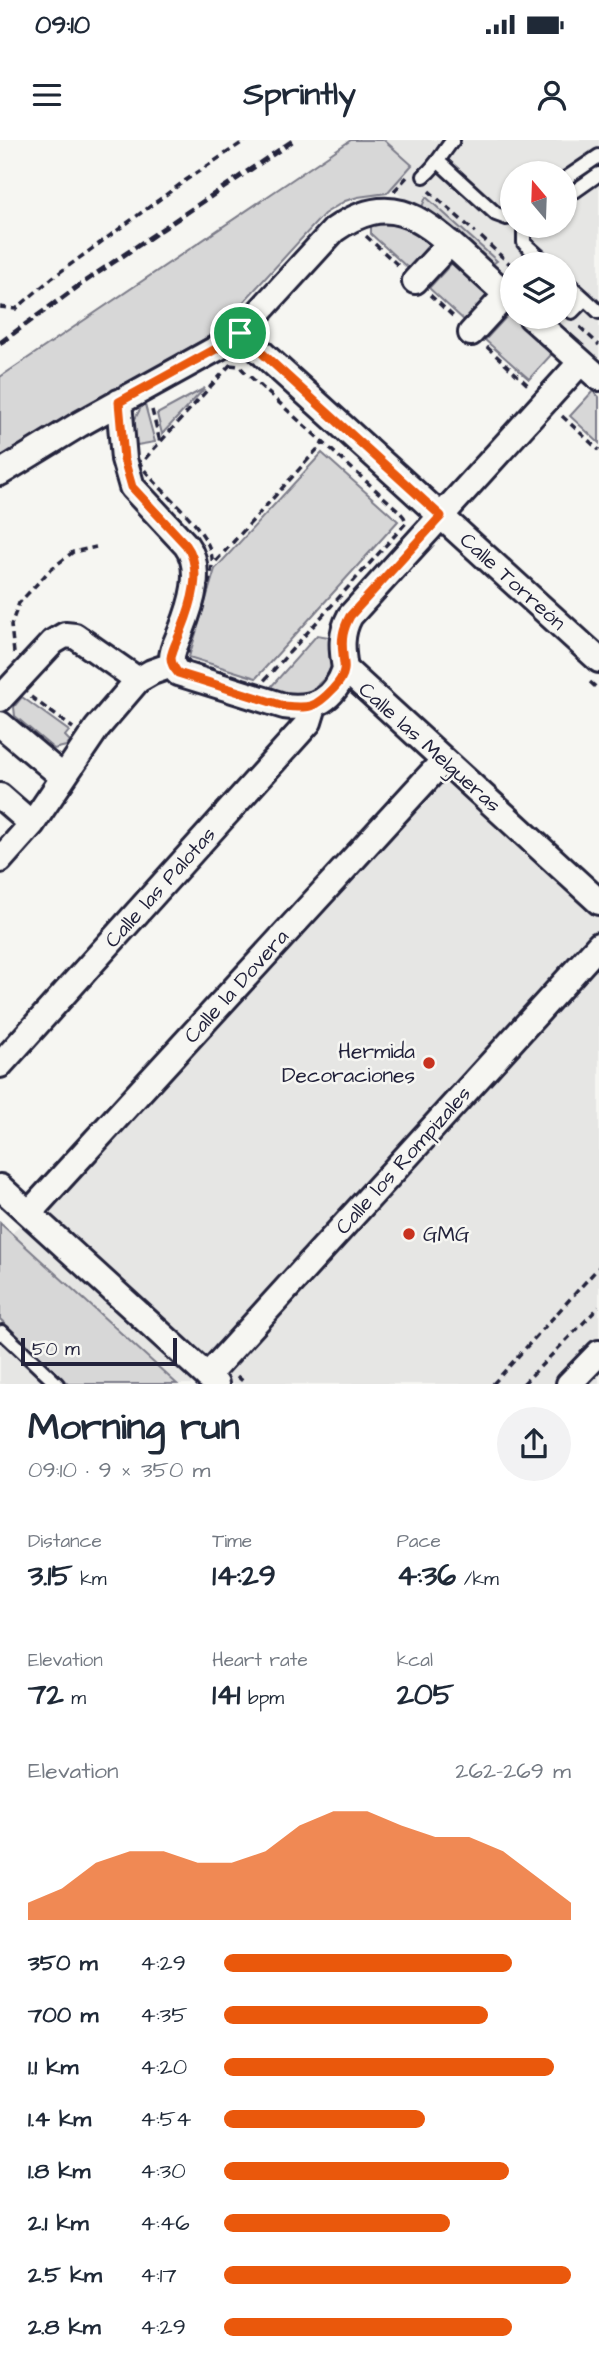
<!DOCTYPE html>
<html lang="en">
<head>
<meta charset="utf-8">
<style>
	body { margin:0; font-family:"Architects Daughter",sans-serif; background:#f2f2f3; color:#1f2937; height:100vh; display:flex; flex-direction:column; font-size:26px; white-space:nowrap }
	* { box-sizing:border-box; margin:0 }
	p { font-size:23px; color:#747a83 }
	.icon { flex:none; width:38px; height:38px; fill:none; stroke:currentColor; stroke-width:2; stroke-linecap:round; stroke-linejoin:round }
	.map { position:relative; height:1244px; overflow:hidden }
	.panel { display:flex; flex-direction:column; background:#fff; flex:1 }
	.panel>* { flex:none }
	.needle { width:46px; rotate:341deg }
	.fabs { position:absolute; left:500px; top:21px; display:grid; gap:14px }
	.fabs a { display:grid; place-items:center; width:77px; height:77px; border-radius:50%; background:#fff; box-shadow:0 2px 5px #0004; font-size:35px }
	.scale { position:absolute; left:21px; bottom:18px; width:156px; box-sizing:border-box; padding-left:7px; border:4px solid #22223b; border-top:0; font-size:19px; line-height:24px; white-space:nowrap; color:#22223b; -webkit-text-stroke:5px #f6f6f2; paint-order:stroke }
	.pin { position:absolute; display:grid; place-items:center; width:60px; height:60px; color:#fff; margin:-30px; border:4px solid #fff; border-radius:50%; box-shadow:0 2px 7px #0007 }
	.round { display:grid; place-items:center; flex:none; width:74px; height:74px; border-radius:37px; background:#f2f2f3 }
	.overview { display:flex; align-items:center; justify-content:space-between; height:119px; padding:0 28px }
	h1 { font-size:38px; font-weight:700; line-height:52px }
	.metrics { display:grid; grid-template-columns:repeat(3,1fr); gap:10px; height:119px; padding:7px 28px }
	.metrics div { display:grid; align-content:center }
	.metrics b { font-size:30px; font-weight:700 }
	.metrics small { font-size:19px; font-weight:400 }
	.metrics p { font-size:19px }
	.chart { height:196px; padding:14px 28px }
	.chart p { display:flex; justify-content:space-between }
	.chart svg { width:100%; height:126px; margin-top:7px; fill:#ea580c; opacity:.7 }
	ul { padding:0 28px; list-style:none; font-size:23px }
	li { display:grid; grid-template-columns:112px 84px 1fr; align-items:center; height:52px }
	li i { height:18px; border-radius:9px; background:#ea580c }
	.status { display:flex; justify-content:space-between; align-items:center; height:49px; padding:0 35px; background:#fff; direction:ltr }
	.status svg { height:19px; fill:currentColor }
	header { display:flex; justify-content:space-between; align-items:center; height:91px; padding:0 28px; background:#fff; font-size:32px; font-weight:700 }
	.map>svg:first-child { display:block }
	.built { fill:#e6e6e4; fill-rule:evenodd }
	.green { fill:#d7d7d7; stroke:#7c7c89; stroke-width:2 }
	.lines { fill:none; stroke-linecap:round; stroke-linejoin:round }
	.service-casing { stroke:#22223b; stroke-width:18 }
	.minor-casing { stroke:#22223b; stroke-width:30 }
	.path { stroke:#22223b; stroke-width:3.5; stroke-dasharray:7 5; stroke-linecap:butt }
	.service { stroke:#f6f6f2; stroke-width:12 }
	.minor { stroke:#f6f6f2; stroke-width:24 }
	.rail { stroke:#22223b; stroke-width:5; stroke-dasharray:10 5; stroke-linecap:butt }
	.route-casing { stroke:#fff; stroke-width:14 }
	.route { stroke:#ea580c; stroke-width:9 }
	.poi-dot { fill:#c8321e; stroke:#f6f6f2; stroke-width:2.5 }
	.labels { text-anchor:middle; stroke-width:5; stroke-linejoin:round; paint-order:stroke }
	.street-label { font-size:21px; fill:#22223b; stroke:#f6f6f2 }
	.poi-label { font-size:21px; fill:#22223b; stroke:#f6f6f2; text-anchor:end }
</style>
</head>
<body>
<div class="status"><b>09:10</b><svg viewBox="0 0 49 12"><path d="M0 12V9h3v3zM5 12V6h3v6zM10 12V3h3v9zM15 12V0h3v12zM26 1h20v11H26zM47 4h2v5h-2z"/></svg></div>
<header><svg class="icon" aria-label="menu" viewBox="0 0 24 24"><path d="M4 6h16M4 12h16M4 18h16"/></svg>Sprintly<svg class="icon" aria-label="person" viewBox="0 0 24 24"><circle cx="12" cy="8" r="4"/><path d="M4 21q1-7 8-7t8 7"/></svg></header>
<div class="map">
<svg width="599" height="1244" viewBox="0 0 599 1244">
	<rect width="100%" height="100%" fill="#f6f6f2"/>
	<filter id="ink" filterUnits="userSpaceOnUse"><feTurbulence type="fractalNoise" baseFrequency=".0143" numOctaves="2"/><feDisplacementMap in="SourceGraphic" scale="14" xChannelSelector="R" yChannelSelector="G"/><feConvolveMatrix kernelMatrix="1 2 1 2 8 2 1 2 1" color-interpolation-filters="sRGB"/></filter>
	<g filter="url(#ink)">
		<!-- built -->
		<path class="built" d="M351,0H599V238L531,177H565V124H513V160L345,4ZM513,33H565V86H513Z
			M444,620L599,762V1244H0V1109L29,1073Z"/>
		<!-- green -->
		<path class="green" d="M351,0H384L412,25L387,53L358,57L345,61L324,74L216,192L0,318V237Z
			M426,57L497,121L491,125L485,122L430,72L422,67Z
			M371,83C402,82 408,85 431,106L410,130L371,94Z
			M452,123L488,156L465,181L429,148Z
			M509,174L547,209L551,215L529,239L485,200Z
			M205,248L162,294L157,274Z
			M593,251L599,257V303L570,276Z
			M144,261L155,302L131,306L132,285Z
			M322,313L398,381L256,538L189,517L215,429Z
			M317,495L335,498C334,531 328,540 300,558L269,549Z
			M22,557L69,591L65,596L70,601L66,606L54,609L15,576L14,567Z
			M0,1083L177,1244H68L0,1179Z"/>
		<g class="lines">
			<defs>
				<path id="service" d="M439,22L496,74L507,78L513,76
					M424,36C438,24 442,13 453,0
					M565,39L599,16
					M565,58L599,34
					M528,86L524,93V103L547,124
					M565,141L585,159
					M572,172L585,159L599,172
					M0,1194L2,1192L57,1244"/>
				<path id="minor" d="M415,141L450,103
					M531,177L599,238
					M240,193L599,520
					M471,193L506,155
					M119,262L124,319L132,347L186,405C204,429 191,466 181,491C178,499 172,509 172,518C171,524 174,528 178,533L284,566C315,570 334,560 345,529
					M0,333L80,284L223,205L240,193L334,90C388,52 418,75 461,113C478,129 495,145 513,160
					M345,529C342,510 340,494 350,476L581,222
					M345,529L599,762
					M0,559L53,502L65,495L75,496L138,540
					M0,584L63,637
					M0,656L32,684
					M0,720L32,684L97,588L138,540L152,532L172,525
					M0,925L309,582L314,566
					M0,1047L216,1244
					M29,1073L444,620
					M207,1236L599,805
					M569,1244L599,1213"/>
			</defs>
			<!-- service casing -->
			<use href="#service" class="service-casing"/>
			<!-- minor casing -->
			<use href="#minor" class="minor-casing"/>
			<!-- path -->
			<path class="path" d="M394,51L408,36
				M429,51L475,92
				M366,96L399,126
				M481,97L513,127
				M430,155L455,178
				M0,167L16,169L52,138L186,40L246,0
				M580,187L599,205
				M487,207L530,247
				M230,225L239,226L244,231L399,371L404,377L406,383L261,544L190,522L187,519C190,487 209,457 212,425C216,390 156,351 139,322L143,321Z
				M152,270L160,302
				M562,276L599,310
				M216,421L323,303
				M14,513L11,485L19,463L51,429L73,412L96,407
				M590,542L599,550
				M31,557L73,588
				M237,1236L246,1244
				M493,1244L599,1127
				M523,1244L599,1167"/>
			<!-- service -->
			<use href="#service" class="service"/>
			<!-- minor -->
			<use href="#minor" class="minor"/>
			<!-- rail -->
			<path class="rail" d="M0,203L84,142L294,0"/>
		</g>
	</g>
	<g class="lines" filter="url(#ink)">
		<defs>
			<path id="route" d="M240,193L441,376L350,476C343,489 341,499 343,514C343,519 345,525 344,530C343,537 338,544 333,549C315,568 309,569 284,566L178,533C174,528 171,524 171,518C172,509 178,499 181,491C191,466 204,429 186,405L132,347L124,319L119,262L223,205Z"/>
		</defs>
		<!-- route casing -->
		<use href="#route" class="route-casing"/>
		<!-- route -->
		<use href="#route" class="route"/>
	</g>
	<!-- markers -->
	<g class="poi-dot">
		<circle cx="429" cy="923" r="7"/>
		<circle cx="409" cy="1094" r="7"/>
	</g>
	<g class="labels">
		<!-- street labels -->
		<g class="street-label">
			<text transform="translate(513 441) rotate(42)" y="7">Calle Torreón</text>
			<text transform="translate(430 607) rotate(42)" y="7">Calle las Melgueras</text>
			<text transform="translate(160 747) rotate(-48)" y="7">Calle las Palotas</text>
			<text transform="translate(236 846) rotate(-48)" y="7">Calle la Dovera</text>
			<text transform="translate(403 1020) rotate(-48)" y="7">Calle los Rompizales</text>
		</g>
		<!-- poi labels -->
		<g class="poi-label">
			<text x="415" y="918">Hermida<tspan x="415" dy="24">Decoraciones</tspan></text>
			<text x="423" y="1101" text-anchor="start">GMG</text>
		</g>
	</g>
</svg>
<div class="fabs">
<a><svg class="needle" viewBox="-14 -14 28 28"><path d="M0-13l5 13h-10z" fill="#e53935"/><path d="M0 13l5-13h-10z" fill="#747a83"/></svg></a>
<a><svg class="icon" aria-label="layers" viewBox="0 0 24 24"><path d="M12 4l9 5-9 5-9-5zM3 14l9 5 9-5"/></svg></a>
</div>
<div class="scale">50 m</div>
<div class="pin" style="left:240px;top:193px;background:#1e9e55"><svg class="icon" aria-label="arrive" viewBox="0 0 24 24"><path d="M6 21V4h12l-3 4 3 4H6"/></svg></div>
</div>
<section class="panel">
<div class="overview"><div><h1>Morning run</h1><p>09:10 · 9 × 350 m</p></div><a class="round"><svg class="icon" aria-label="share" viewBox="0 0 24 24"><path d="M12 15V3M7 8l5-5 5 5M5 13v7h14v-7"/></svg></a></div>
<div class="metrics">
<div><p>Distance</p><b>3.15<small> km</small></b></div>
<div><p>Time</p><b>14:29</b></div>
<div><p>Pace</p><b>4:36<small> /km</small></b></div>
</div>
<div class="metrics">
<div><p>Elevation</p><b>72<small> m</small></b></div>
<div><p>Heart rate</p><b>141<small> bpm</small></b></div>
<div><p>kcal</p><b>205</b></div>
</div>
<div class="chart"><p><span>Elevation</span>262–269 m</p>
<svg viewBox="0 0 160 44" preserveAspectRatio="none"><path d="M0 44V38L10 33L20 24L30 20L40 20L50 24L60 24L70 20L80 11L90 6L100 6L110 11L120 15L130 15L140 20L150 29L160 38V44z"/></svg>
</div>
<ul>
<li><b>350 m</b>4:29<i style="width:83%"></i></li>
<li><b>700 m</b>4:35<i style="width:76%"></i></li>
<li><b>1.1 km</b>4:20<i style="width:95%"></i></li>
<li><b>1.4 km</b>4:54<i style="width:58%"></i></li>
<li><b>1.8 km</b>4:30<i style="width:82%"></i></li>
<li><b>2.1 km</b>4:46<i style="width:65%"></i></li>
<li><b>2.5 km</b>4:17<i style="width:100%"></i></li>
<li><b>2.8 km</b>4:29<i style="width:83%"></i></li>
</ul>
</section>
</body>
</html>
